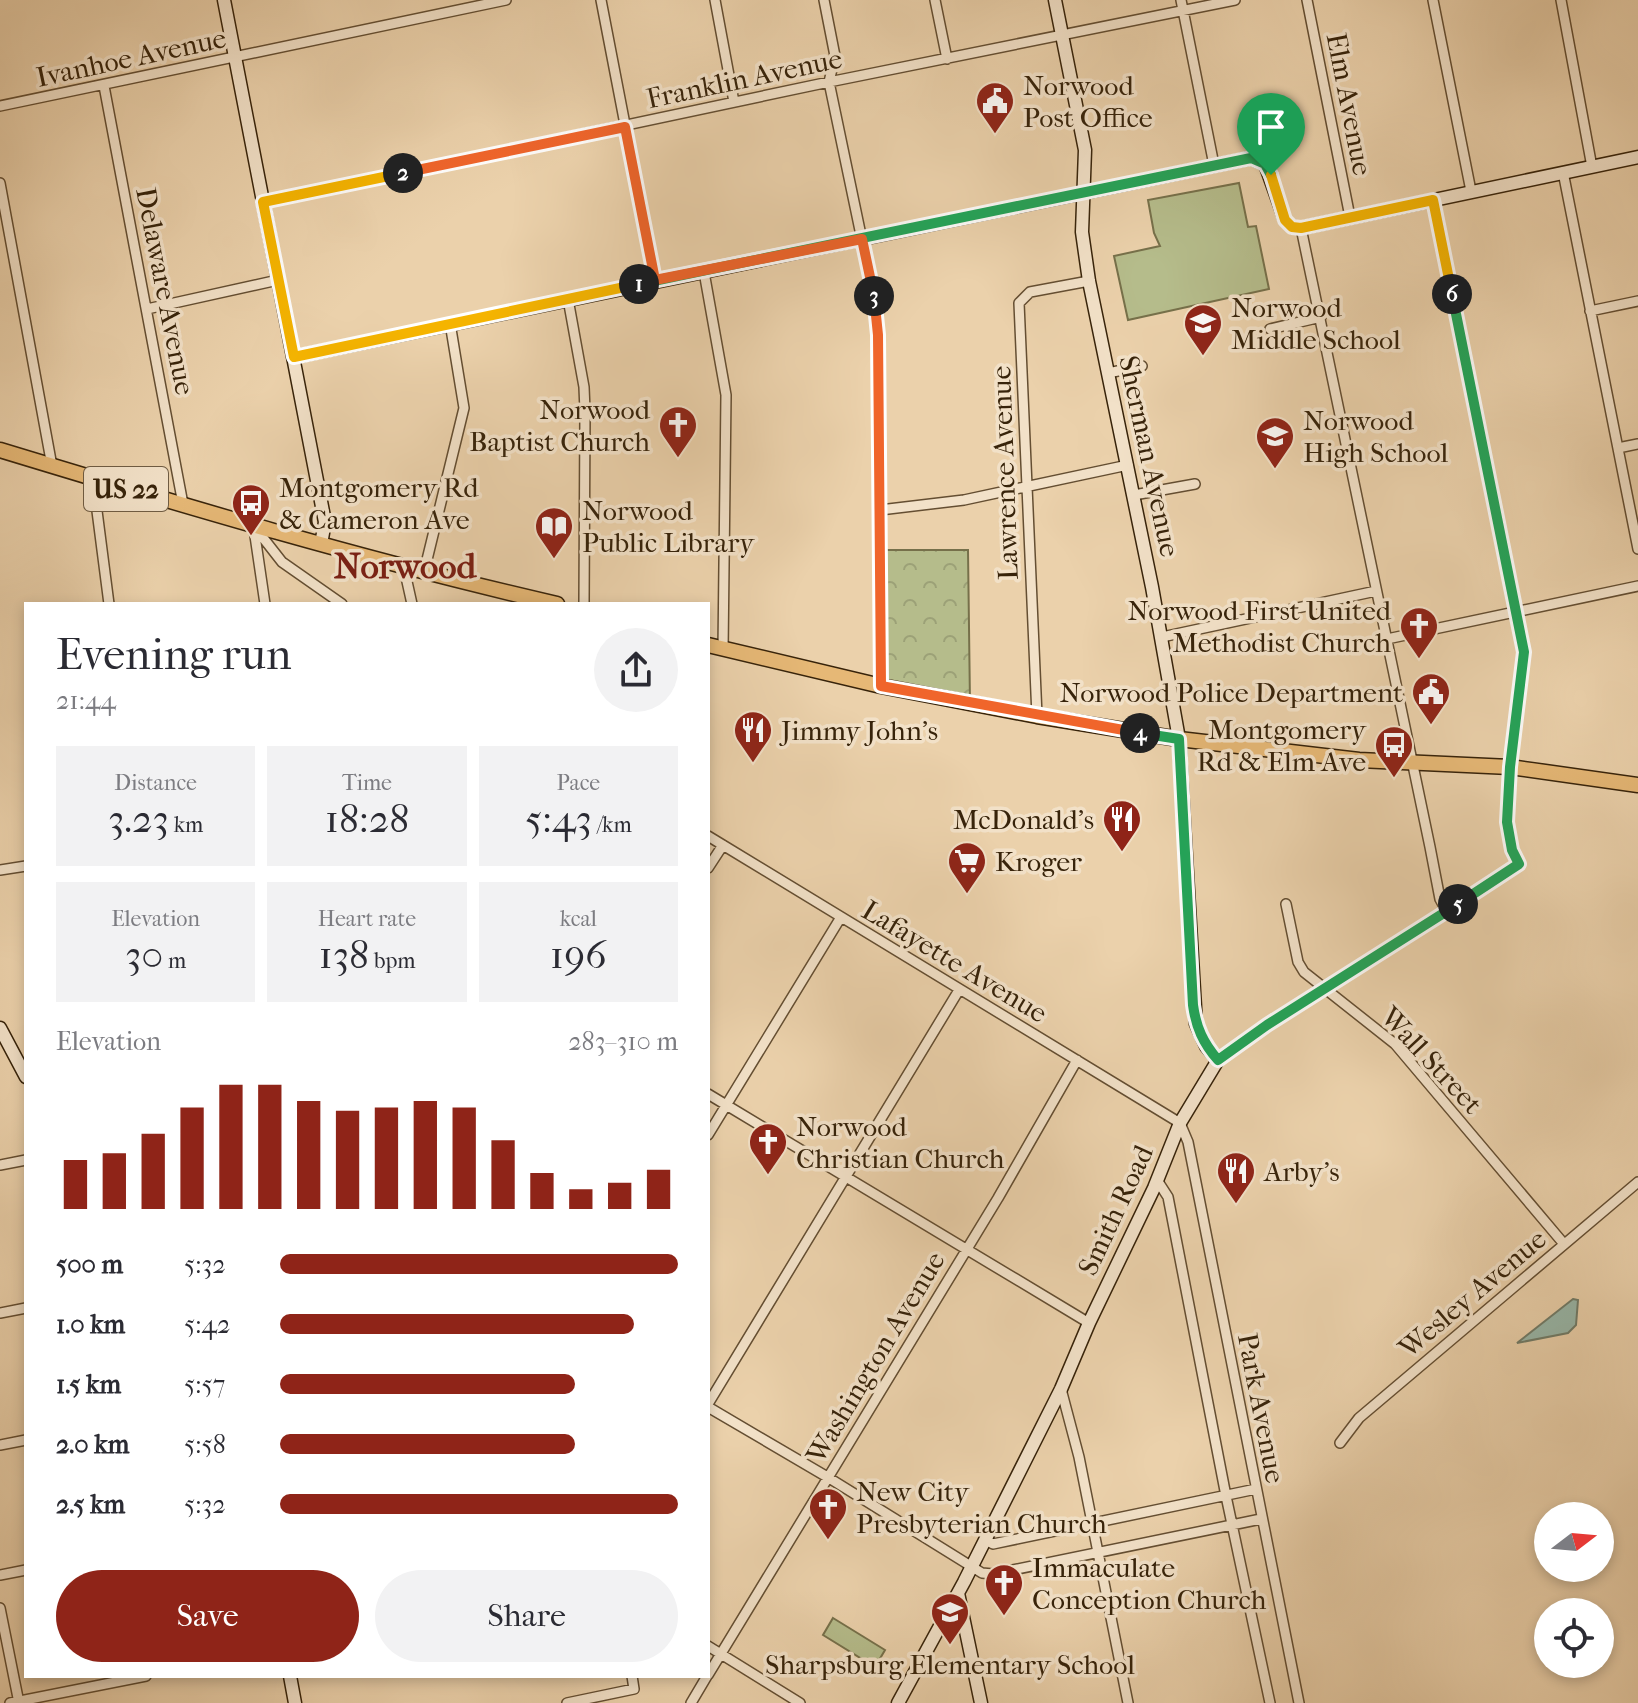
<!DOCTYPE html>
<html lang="en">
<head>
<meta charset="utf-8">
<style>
	body { margin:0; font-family:"IM FELL French Canon",serif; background:#f2f2f3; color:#2b2b33; height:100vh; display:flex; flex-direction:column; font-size:30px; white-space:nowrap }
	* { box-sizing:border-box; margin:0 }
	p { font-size:26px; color:#7c7c81 }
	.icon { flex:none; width:44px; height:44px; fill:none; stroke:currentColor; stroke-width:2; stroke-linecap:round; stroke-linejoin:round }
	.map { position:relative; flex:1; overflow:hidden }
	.sheet { position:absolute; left:24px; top:602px; width:686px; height:1076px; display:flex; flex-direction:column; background:#fff; border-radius:0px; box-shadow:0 4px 12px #0003 }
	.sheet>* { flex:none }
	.needle { width:52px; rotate:74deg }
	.controls { position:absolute; left:1534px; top:1502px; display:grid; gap:16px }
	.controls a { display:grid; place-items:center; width:80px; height:80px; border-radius:50%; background:#fff; box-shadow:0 4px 12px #0003; font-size:40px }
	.pin { position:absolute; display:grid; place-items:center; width:68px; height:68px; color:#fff; margin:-82px -34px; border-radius:50% 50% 50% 0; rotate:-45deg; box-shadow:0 0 8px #0007 }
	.pin .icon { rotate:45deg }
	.km { position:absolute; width:40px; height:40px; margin:-20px; border-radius:50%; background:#222; color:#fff; font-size:22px; line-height:40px; text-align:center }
	.round { display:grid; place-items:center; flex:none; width:84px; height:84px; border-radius:42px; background:#f2f2f3 }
	.headline { display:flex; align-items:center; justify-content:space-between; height:136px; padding:0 32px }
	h1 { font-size:44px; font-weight:600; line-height:60px }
	.metrics { display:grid; grid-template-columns:repeat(3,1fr); gap:12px; height:136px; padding:8px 32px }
	.metrics div { display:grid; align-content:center; border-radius:0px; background:#f2f2f3; text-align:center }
	.metrics b { font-size:40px; font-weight:600 }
	.metrics small { font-size:22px; font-weight:400 }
	.metrics p { font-size:22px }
	.chart { height:224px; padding:16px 32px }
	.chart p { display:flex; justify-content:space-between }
	.chart svg { width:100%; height:144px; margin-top:8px; stroke:#8f2418; stroke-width:6 }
	.action { display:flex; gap:16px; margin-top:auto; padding:16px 32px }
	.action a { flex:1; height:92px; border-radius:48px; background:#8f2418; color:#fff; font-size:32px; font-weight:600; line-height:92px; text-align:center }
	.action a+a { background:#f2f2f3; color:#2b2b33 }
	ul { padding:0 32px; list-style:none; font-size:26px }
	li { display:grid; grid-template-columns:128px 96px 1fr; align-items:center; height:60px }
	li i { height:20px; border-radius:10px; background:#8f2418 }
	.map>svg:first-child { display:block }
	.park { fill:url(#park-crowns); stroke:#76704a; stroke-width:2 }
	.garden { fill:#b5bc8b; stroke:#76704a; stroke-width:2 }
	.water { fill:#98b7a9; stroke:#717c69; stroke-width:2 }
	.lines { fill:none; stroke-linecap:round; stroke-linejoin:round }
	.street-casing { stroke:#644e32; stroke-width:12 }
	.secondary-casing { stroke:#37230a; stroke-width:15 }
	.primary-casing { stroke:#37230a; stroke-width:17 }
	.street { stroke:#f2e1c8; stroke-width:9 }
	.secondary { stroke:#f2e1c8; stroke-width:12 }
	.primary { stroke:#e6b876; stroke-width:14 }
	.split-1-casing { stroke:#fff; stroke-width:16 }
	.split-2-casing { stroke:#fff; stroke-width:16 }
	.split-3-casing { stroke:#fff; stroke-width:16 }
	.split-4-casing { stroke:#fff; stroke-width:16 }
	.split-5-casing { stroke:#fff; stroke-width:16 }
	.split-6-casing { stroke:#fff; stroke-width:16 }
	.split-7-casing { stroke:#fff; stroke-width:16 }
	.split-1 { stroke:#22a559; stroke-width:10 }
	.split-2 { stroke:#f5b400; stroke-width:10 }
	.split-3 { stroke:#f0652b; stroke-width:10 }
	.split-4 { stroke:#f0652b; stroke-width:10 }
	.split-5 { stroke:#22a559; stroke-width:10 }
	.split-6 { stroke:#22a559; stroke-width:10 }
	.split-7 { stroke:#f5b400; stroke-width:10 }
	.labels { text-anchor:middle; stroke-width:7; stroke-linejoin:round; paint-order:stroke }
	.shield { fill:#f2e1c8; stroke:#6f5c43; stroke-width:2 }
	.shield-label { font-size:26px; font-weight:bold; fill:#37230a }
	.street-label { font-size:28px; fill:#37230a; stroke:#f2e1c8 }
	.poi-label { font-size:28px; fill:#37230a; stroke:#f2e1c8; text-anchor:start }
	.district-label { font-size:36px; font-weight:bold; fill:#7a1f14; stroke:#f2e1c8 }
</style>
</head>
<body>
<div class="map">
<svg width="1638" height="1703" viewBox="0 0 1638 1703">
	<defs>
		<pattern id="park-crowns" width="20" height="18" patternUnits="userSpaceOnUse" patternTransform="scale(2)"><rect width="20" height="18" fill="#b5bc8b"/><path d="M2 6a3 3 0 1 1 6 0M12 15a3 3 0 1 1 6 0" fill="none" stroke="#9ca177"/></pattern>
	</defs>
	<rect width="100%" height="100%" fill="#ebd1ab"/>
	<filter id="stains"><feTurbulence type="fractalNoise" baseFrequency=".0025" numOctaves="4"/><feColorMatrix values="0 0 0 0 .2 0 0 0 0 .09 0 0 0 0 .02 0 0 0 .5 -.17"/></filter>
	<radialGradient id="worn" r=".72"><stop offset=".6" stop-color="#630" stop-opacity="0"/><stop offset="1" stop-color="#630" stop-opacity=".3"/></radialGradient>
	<!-- park -->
	<path class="park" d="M880,550H968L970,704L881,686Z"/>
	<!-- garden -->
	<path class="garden" d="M1239,183L1248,227L1256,226L1269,289L1128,320L1114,256L1160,246L1154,233L1148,200Z
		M833,1618L885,1650L875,1667L823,1635Z"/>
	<!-- water -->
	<path class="water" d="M1573,1299L1578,1300L1576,1325L1568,1333L1517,1343Z"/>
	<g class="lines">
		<defs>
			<path id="street" d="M601,0L655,280
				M715,0L734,102
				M824,0L835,56L829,82L876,307L878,335L881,686
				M935,0L947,59
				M1181,0L1214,165
				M1307,0L1350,217
				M1433,0L1471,191
				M1561,0L1592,167
				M104,86L183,504
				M0,106L506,0
				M1563,172L1638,549
				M0,183L52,466
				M263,202L829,82L1235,0
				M1301,228L1430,847L1440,899L1447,912
				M704,272L726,395L723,650
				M568,299L584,387L585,411L584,604
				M147,309L278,280
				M1590,311L1638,301
				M1270,329L1321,317
				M1108,373L1142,366
				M1618,448L1638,444
				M93,480L109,604
				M1134,495L1195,484
				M880,510L964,500L1128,465
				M253,525L282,562L342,604
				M254,529L265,604
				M404,568L412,604
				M424,572L464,408L450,323
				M1162,637L1376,591
				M1387,639L1638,586
				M1037,716L1019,303L1030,292L1089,281
				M708,836L1180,1123L1188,1142L1299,1703
				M708,868L723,845
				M0,870L26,866
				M1286,904L1298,962L1304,972L1395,1044L1564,1244
				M1218,1060L1267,1025L1519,864L1512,850L1507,822L1510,767L1524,652L1433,200
				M708,1094L1089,1323
				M708,1135L841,917
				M0,1165L26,1160
				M1157,1180L1168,1197L1226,1496L1270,1703
				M0,1313L26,1308
				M1061,1389L1079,1457L1128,1703
				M708,1404L959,990
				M708,1407L829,1478L982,1573L993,1574L1261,1519
				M1340,1443L1359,1418L1638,1182
				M0,1445L26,1440
				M985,1540L993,1544L1256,1489
				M0,1575L26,1570
				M0,1608L19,1703
				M708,1646L800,1703
				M708,1675L998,1198L1077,1060
				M10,1703L146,1676
				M567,1703L634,1689L632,1676
				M691,1703L707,1676"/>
			<path id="secondary" d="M224,0L325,522L321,544
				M294,357L1251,158L1265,164L1285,220L1292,227L1301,228L1638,157
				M0,1028L26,1077
				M958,1593L981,1703
				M290,1676L295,1703
				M898,1703L964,1582L1061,1389L1089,1323L1154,1188L1180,1123L1218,1060L1206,1046L1196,1024L1179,739L1152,587L1089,281L1082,232L1085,150L1055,0"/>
			<path id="primary" d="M0,450C184,506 369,561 557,604
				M708,645L881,686L1037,716L1179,739L1359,760L1510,767L1638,785"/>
		</defs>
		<!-- street casing -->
		<use href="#street" class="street-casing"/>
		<!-- secondary casing -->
		<use href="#secondary" class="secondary-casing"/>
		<!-- primary casing -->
		<use href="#primary" class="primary-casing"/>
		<!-- street -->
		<use href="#street" class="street"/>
		<!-- secondary -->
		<use href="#secondary" class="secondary"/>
		<!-- primary -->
		<use href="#primary" class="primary"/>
	</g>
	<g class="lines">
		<defs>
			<path id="split-1" d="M639,284L1251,158L1265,164L1271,175"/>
			<path id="split-2" d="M403,173L263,202L294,357L639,284"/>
			<path id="split-3" d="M403,173L625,127L655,280L862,239L874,296"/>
			<path id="split-4" d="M874,296L878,335L881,686L1140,733"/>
			<path id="split-5" d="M1140,733L1179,739L1193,1005C1196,1027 1203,1043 1218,1060L1267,1025L1458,904"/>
			<path id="split-6" d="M1452,294L1524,652L1510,767L1507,822L1512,850L1519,864L1458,904"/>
			<path id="split-7" d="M1271,175L1285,220L1292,227L1301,228L1433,200L1452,294"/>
		</defs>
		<!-- split-1 casing -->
		<use href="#split-1" class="split-1-casing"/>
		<!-- split-2 casing -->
		<use href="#split-2" class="split-2-casing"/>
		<!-- split-3 casing -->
		<use href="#split-3" class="split-3-casing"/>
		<!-- split-4 casing -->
		<use href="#split-4" class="split-4-casing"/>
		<!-- split-5 casing -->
		<use href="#split-5" class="split-5-casing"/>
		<!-- split-6 casing -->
		<use href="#split-6" class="split-6-casing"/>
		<!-- split-7 casing -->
		<use href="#split-7" class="split-7-casing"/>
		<!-- split-1 -->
		<use href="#split-1" class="split-1"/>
		<!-- split-2 -->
		<use href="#split-2" class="split-2"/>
		<!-- split-3 -->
		<use href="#split-3" class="split-3"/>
		<!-- split-4 -->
		<use href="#split-4" class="split-4"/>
		<!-- split-5 -->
		<use href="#split-5" class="split-5"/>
		<!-- split-6 -->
		<use href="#split-6" class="split-6"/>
		<!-- split-7 -->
		<use href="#split-7" class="split-7"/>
	</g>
	<!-- icons -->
	<defs>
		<symbol id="civic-pin" viewBox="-11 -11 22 30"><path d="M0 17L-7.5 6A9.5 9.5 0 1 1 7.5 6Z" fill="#8f2418" stroke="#f2e1c8"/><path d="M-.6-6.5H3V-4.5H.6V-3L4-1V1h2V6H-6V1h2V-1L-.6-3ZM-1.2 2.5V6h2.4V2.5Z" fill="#fff"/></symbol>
		<symbol id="school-pin" viewBox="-11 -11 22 30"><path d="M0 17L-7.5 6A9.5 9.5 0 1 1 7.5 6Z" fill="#8f2418" stroke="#f2e1c8"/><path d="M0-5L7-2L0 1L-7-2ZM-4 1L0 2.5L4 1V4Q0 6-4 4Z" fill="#fff"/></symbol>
		<symbol id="church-pin" viewBox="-11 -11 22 30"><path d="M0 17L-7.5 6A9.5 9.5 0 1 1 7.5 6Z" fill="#8f2418" stroke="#f2e1c8"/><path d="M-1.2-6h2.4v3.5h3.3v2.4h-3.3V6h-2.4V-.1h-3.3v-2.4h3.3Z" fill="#fff"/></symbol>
		<symbol id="bus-pin" viewBox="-11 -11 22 30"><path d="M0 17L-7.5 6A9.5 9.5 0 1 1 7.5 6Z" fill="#8f2418" stroke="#f2e1c8"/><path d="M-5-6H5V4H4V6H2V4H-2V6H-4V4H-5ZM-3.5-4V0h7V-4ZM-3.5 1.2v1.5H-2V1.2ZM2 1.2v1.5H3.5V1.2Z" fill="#fff"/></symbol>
		<symbol id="library-pin" viewBox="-11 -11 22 30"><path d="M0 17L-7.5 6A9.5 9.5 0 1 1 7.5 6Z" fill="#8f2418" stroke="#f2e1c8"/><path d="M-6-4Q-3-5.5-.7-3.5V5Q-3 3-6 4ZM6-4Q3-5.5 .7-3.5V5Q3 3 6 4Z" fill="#fff"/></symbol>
		<symbol id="restaurant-pin" viewBox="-11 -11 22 30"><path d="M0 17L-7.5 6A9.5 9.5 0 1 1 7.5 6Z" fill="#8f2418" stroke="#f2e1c8"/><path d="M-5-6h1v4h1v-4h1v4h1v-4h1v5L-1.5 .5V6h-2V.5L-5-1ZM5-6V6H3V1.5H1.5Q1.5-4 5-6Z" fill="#fff"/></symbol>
		<symbol id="supermarket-pin" viewBox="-11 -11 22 30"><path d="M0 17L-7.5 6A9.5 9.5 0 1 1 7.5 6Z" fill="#8f2418" stroke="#f2e1c8"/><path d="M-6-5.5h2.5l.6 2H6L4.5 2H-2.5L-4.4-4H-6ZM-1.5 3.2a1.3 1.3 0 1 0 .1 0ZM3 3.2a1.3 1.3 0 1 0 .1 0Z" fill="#fff"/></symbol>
	</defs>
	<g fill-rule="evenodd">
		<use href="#civic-pin" x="973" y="79" width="44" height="60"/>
		<use href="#school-pin" x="1181" y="301" width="44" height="60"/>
		<use href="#church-pin" x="656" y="403" width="44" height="60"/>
		<use href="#school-pin" x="1253" y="414" width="44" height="60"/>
		<use href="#bus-pin" x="229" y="481" width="44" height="60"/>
		<use href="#library-pin" x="532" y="504" width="44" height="60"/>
		<use href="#church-pin" x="1397" y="604" width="44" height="60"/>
		<use href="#civic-pin" x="1409" y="670" width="44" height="60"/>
		<use href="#restaurant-pin" x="731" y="708" width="44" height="60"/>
		<use href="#bus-pin" x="1372" y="723" width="44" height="60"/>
		<use href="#restaurant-pin" x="1100" y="797" width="44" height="60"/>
		<use href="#supermarket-pin" x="945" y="839" width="44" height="60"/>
		<use href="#church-pin" x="746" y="1120" width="44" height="60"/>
		<use href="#restaurant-pin" x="1214" y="1149" width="44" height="60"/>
		<use href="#church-pin" x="806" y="1485" width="44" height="60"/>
		<use href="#church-pin" x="982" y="1561" width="44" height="60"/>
		<use href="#school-pin" x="928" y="1590" width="44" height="60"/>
	</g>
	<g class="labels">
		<!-- shield labels -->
		<rect class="shield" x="84" y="467" width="84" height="44" rx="6"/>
		<g class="shield-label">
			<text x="126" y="498">US 22</text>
		</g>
		<!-- street labels -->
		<g class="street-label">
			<text transform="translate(131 57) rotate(-12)" y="10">Ivanhoe Avenue</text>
			<text transform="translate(744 78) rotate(-12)" y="10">Franklin Avenue</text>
			<text transform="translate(1350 104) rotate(79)" y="10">Elm Avenue</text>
			<text transform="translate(166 291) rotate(79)" y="10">Delaware Avenue</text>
			<text transform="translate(1150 456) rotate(78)" y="10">Sherman Avenue</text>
			<text transform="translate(1004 473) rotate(-92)" y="10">Lawrence Avenue</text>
			<text transform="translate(955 961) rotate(31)" y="10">Lafayette Avenue</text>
			<text transform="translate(1432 1060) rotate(47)" y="10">Wall Street</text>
			<text transform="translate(1115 1210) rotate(-65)" y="10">Smith Road</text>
			<text transform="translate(1472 1293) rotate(-40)" y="10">Wesley Avenue</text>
			<text transform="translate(875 1357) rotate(-59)" y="10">Washington Avenue</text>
			<text transform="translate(1262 1408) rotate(79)" y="10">Park Avenue</text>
		</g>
		<!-- poi labels -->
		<g class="poi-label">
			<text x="1023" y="95">Norwood<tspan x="1023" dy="32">Post Office</tspan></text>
			<text x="1231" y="317">Norwood<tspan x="1231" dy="32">Middle School</tspan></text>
			<text x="650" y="419" text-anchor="end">Norwood<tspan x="650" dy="32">Baptist Church</tspan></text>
			<text x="1303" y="430">Norwood<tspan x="1303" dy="32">High School</tspan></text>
			<text x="279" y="497">Montgomery Rd<tspan x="279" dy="32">&amp; Cameron Ave</tspan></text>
			<text x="582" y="520">Norwood<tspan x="582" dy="32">Public Library</tspan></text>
			<text x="1391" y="620" text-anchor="end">Norwood First United<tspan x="1391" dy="32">Methodist Church</tspan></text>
			<text x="1403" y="702" text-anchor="end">Norwood Police Department</text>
			<text x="1366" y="739" text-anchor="end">Montgomery<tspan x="1366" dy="32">Rd &amp; Elm Ave</tspan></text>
			<text x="781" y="740">Jimmy John's</text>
			<text x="1094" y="829" text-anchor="end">McDonald's</text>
			<text x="995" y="871">Kroger</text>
			<text x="796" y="1136">Norwood<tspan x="796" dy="32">Christian Church</tspan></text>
			<text x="1264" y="1181">Arby's</text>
			<text x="856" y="1501">New City<tspan x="856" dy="32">Presbyterian Church</tspan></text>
			<text x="1032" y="1577">Immaculate<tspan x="1032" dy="32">Conception Church</tspan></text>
			<text x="950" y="1674" text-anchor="middle">Sharpsburg Elementary School</text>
		</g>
		<!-- district labels -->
		<g class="district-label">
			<text x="405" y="578">Norwood</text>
		</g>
	</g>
	<rect width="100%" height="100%" filter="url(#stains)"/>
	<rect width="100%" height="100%" fill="url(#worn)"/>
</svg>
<div class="controls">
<a><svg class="needle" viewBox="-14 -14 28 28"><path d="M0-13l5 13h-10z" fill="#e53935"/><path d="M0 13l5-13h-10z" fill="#7c7c81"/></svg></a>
<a><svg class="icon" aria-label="locate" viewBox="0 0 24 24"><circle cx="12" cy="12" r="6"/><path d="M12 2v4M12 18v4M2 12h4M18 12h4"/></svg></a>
</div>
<div class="pin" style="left:1271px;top:175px;background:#1e9e55"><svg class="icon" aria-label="arrive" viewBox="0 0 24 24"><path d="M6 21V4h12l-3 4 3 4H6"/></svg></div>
<b class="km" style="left:639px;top:284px">1</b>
<b class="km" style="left:403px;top:173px">2</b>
<b class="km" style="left:874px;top:296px">3</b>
<b class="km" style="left:1140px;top:733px">4</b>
<b class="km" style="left:1458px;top:904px">5</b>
<b class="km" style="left:1452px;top:294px">6</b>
<section class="sheet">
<div class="headline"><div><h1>Evening run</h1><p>21:44</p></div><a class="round"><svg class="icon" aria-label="share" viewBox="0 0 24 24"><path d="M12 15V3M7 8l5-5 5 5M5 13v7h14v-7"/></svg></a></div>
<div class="metrics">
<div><p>Distance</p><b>3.23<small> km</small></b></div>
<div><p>Time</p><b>18:28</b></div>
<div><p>Pace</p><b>5:43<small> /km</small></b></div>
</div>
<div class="metrics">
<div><p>Elevation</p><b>30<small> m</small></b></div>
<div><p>Heart rate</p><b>138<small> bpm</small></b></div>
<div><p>kcal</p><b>196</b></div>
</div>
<div class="chart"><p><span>Elevation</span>283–310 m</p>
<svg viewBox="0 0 160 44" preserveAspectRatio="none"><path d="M5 44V29M15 44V27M25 44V21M35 44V13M45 44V6M55 44V6M65 44V11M75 44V14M85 44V13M95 44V11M105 44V13M115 44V23M125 44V33M135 44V38M145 44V36M155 44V32"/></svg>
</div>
<ul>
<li><b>500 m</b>5:32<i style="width:100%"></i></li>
<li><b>1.0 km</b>5:42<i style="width:89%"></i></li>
<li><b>1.5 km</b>5:57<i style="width:74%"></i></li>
<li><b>2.0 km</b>5:58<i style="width:74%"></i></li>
<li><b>2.5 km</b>5:32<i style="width:100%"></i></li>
</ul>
<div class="action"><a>Save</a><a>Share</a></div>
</section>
</div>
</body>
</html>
